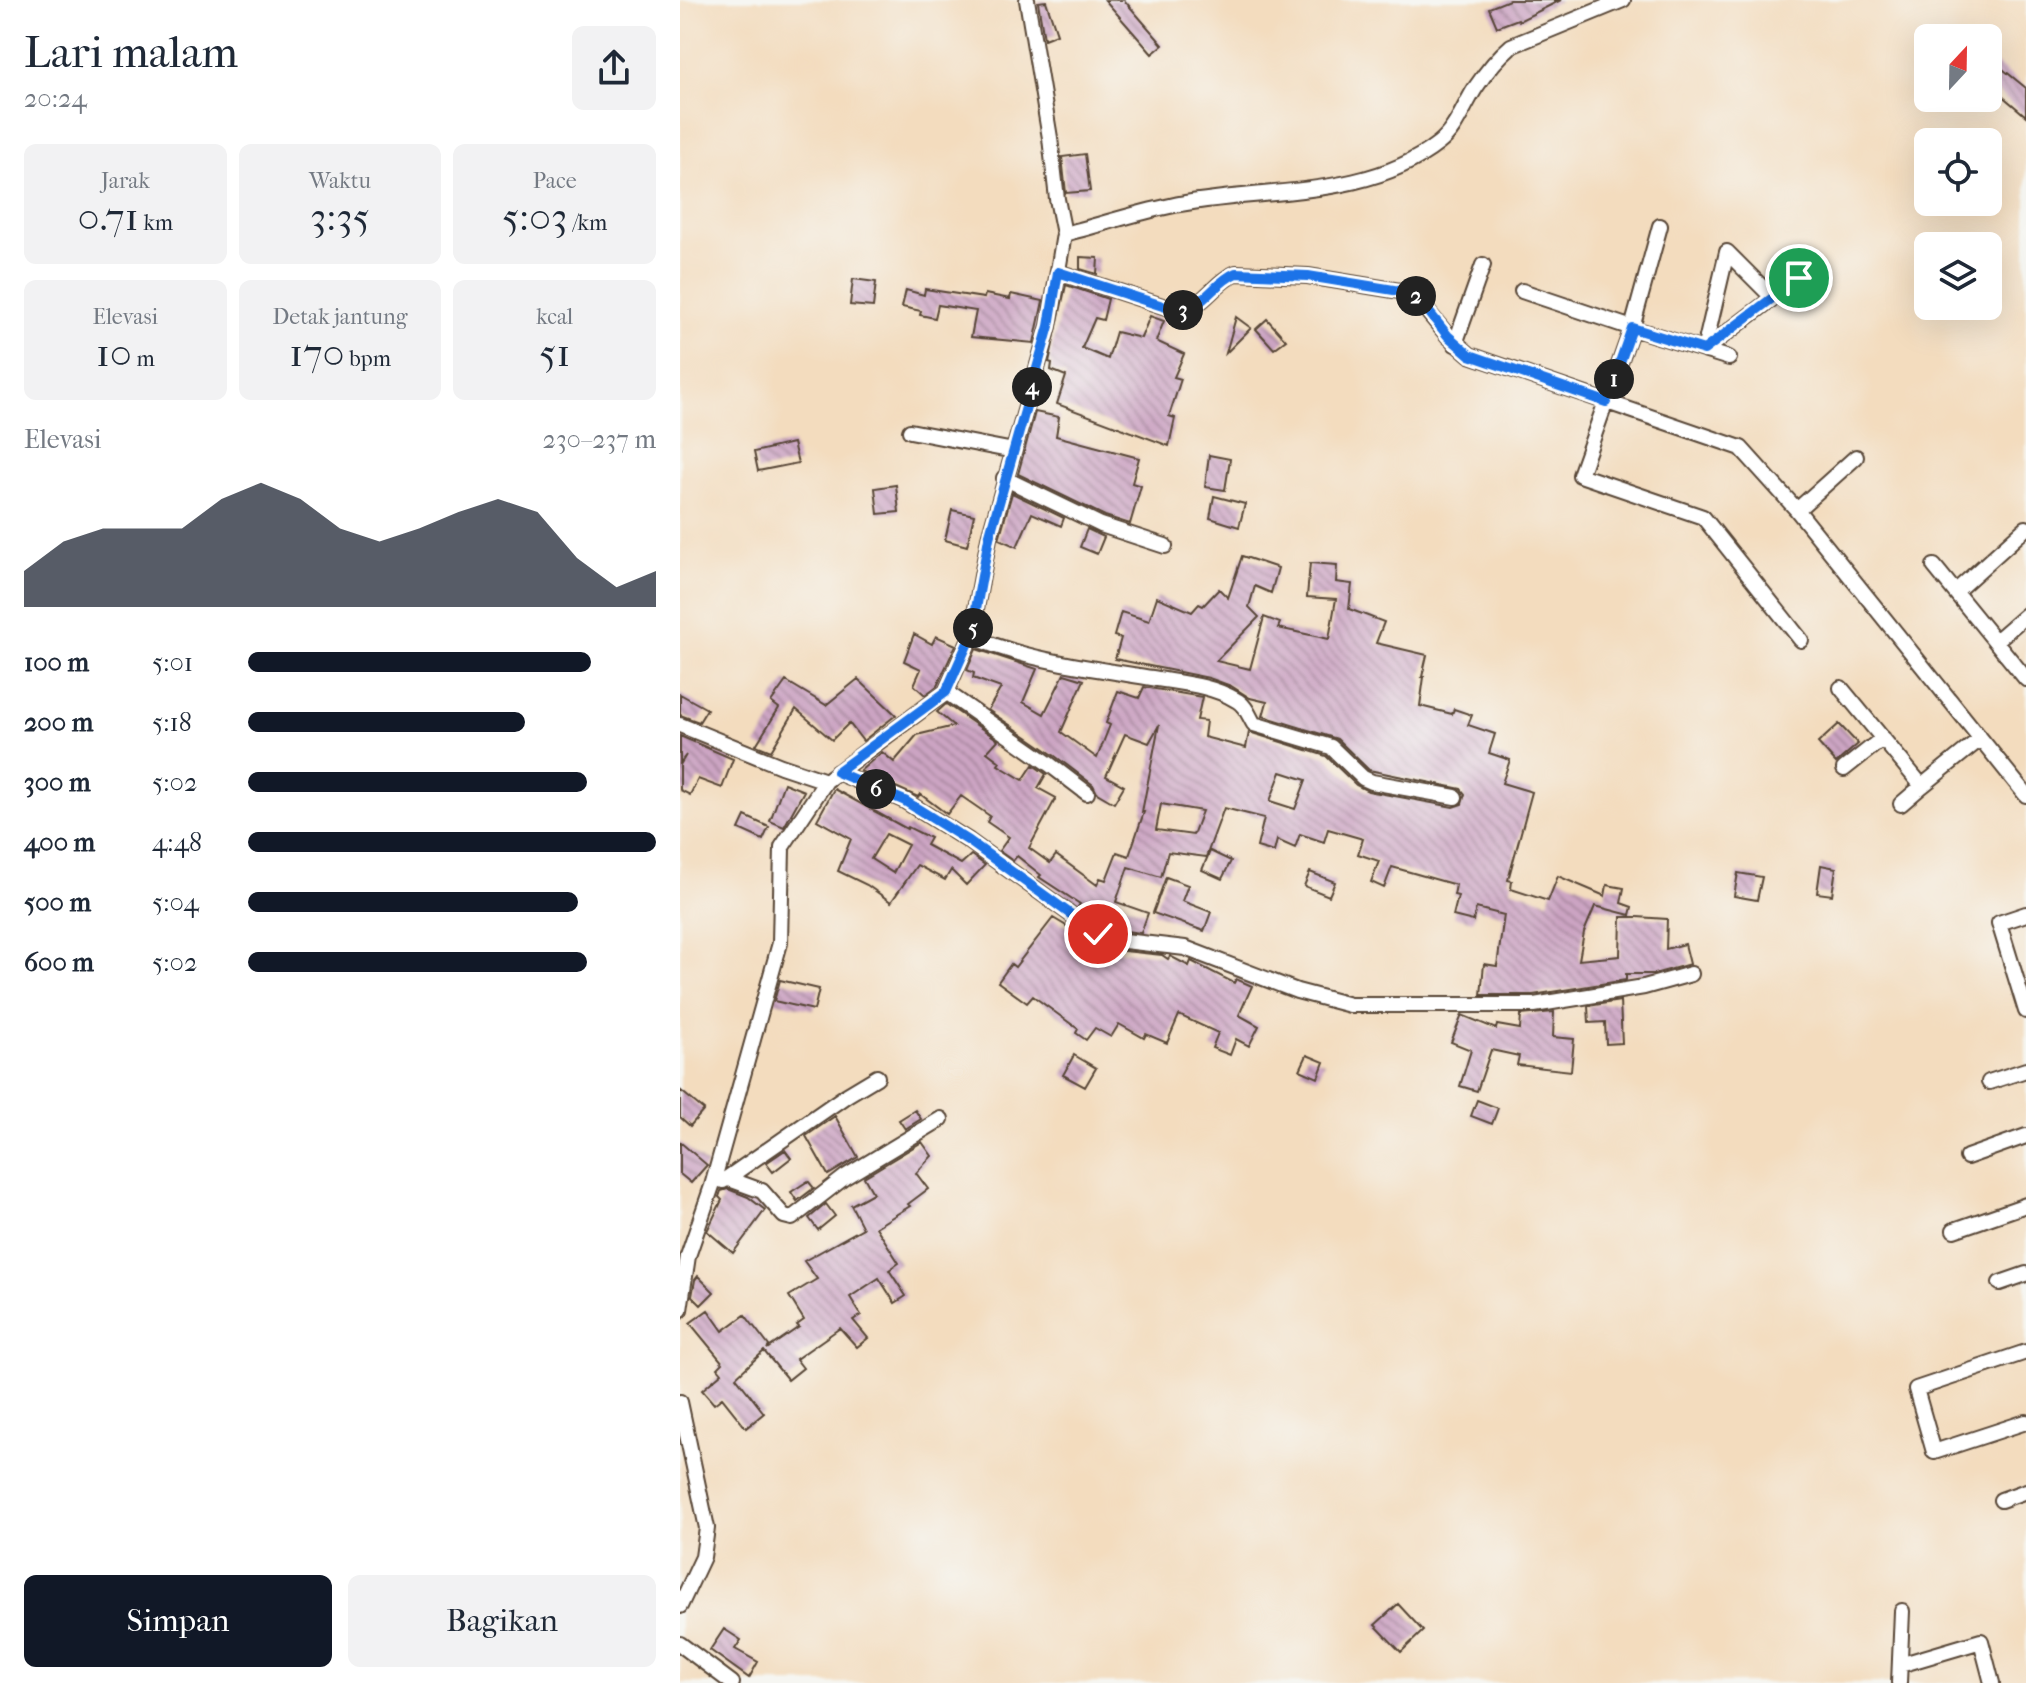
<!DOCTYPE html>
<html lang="id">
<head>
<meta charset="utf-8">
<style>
	body { margin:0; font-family:"IM FELL French Canon",serif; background:#f2f2f3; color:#1f2937; height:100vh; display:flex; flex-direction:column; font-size:30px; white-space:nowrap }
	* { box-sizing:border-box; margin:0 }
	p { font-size:26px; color:#747a83 }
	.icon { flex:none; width:44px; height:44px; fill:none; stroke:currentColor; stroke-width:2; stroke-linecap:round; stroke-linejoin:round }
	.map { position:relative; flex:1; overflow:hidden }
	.sheet { display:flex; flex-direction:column; background:#fff; width:680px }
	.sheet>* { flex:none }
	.needle { width:52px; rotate:22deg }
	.buttons { position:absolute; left:1234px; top:24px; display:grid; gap:16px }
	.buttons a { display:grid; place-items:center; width:88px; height:88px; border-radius:12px; background:#fff; box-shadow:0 8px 32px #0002; font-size:40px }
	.pin { position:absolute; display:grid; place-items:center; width:68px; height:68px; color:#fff; margin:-34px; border:4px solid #fff; border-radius:50%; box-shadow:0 2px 8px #0007 }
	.km { position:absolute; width:40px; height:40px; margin:-20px; border-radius:50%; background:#222; color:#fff; font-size:22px; line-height:40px; text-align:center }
	.round { display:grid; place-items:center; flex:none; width:84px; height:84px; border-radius:12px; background:#f2f2f3 }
	.overview { display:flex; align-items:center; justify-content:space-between; height:136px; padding:0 24px }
	h1 { font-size:44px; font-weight:600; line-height:60px }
	.metrics { display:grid; grid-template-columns:repeat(3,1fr); gap:12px; height:136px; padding:8px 24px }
	.metrics div { display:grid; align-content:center; border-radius:12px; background:#f2f2f3; text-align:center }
	.metrics b { font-size:40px; font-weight:600 }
	.metrics small { font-size:22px; font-weight:400 }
	.metrics p { font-size:22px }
	.chart { height:224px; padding:16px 24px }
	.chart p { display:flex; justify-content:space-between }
	.chart svg { width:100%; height:144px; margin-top:8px; fill:#111827; opacity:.7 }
	.cta { display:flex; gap:16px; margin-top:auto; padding:16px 24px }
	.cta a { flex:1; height:92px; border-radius:12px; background:#111827; color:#fff; font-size:32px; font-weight:600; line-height:92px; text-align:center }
	.cta a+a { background:#f2f2f3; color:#1f2937 }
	ul { padding:0 24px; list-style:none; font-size:26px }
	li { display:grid; grid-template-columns:128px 96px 1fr; align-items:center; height:60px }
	li i { height:20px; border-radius:10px; background:#111827 }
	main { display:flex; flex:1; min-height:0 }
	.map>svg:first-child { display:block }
	.building { fill:url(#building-back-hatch); fill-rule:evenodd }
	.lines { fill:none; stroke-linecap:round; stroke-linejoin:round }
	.street-casing { stroke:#574536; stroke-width:18 }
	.street { stroke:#fff; stroke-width:14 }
	.route-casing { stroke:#fff; stroke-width:16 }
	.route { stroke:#1a73e8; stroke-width:10 }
</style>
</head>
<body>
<main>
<section class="sheet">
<div class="overview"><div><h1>Lari malam</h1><p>20:24</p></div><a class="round"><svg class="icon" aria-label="share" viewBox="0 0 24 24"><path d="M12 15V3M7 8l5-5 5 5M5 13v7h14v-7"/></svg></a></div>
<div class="metrics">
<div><p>Jarak</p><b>0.71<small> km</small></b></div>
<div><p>Waktu</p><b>3:35</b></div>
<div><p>Pace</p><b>5:03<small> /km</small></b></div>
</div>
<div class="metrics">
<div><p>Elevasi</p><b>10<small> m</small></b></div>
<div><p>Detak jantung</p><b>170<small> bpm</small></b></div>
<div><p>kcal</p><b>51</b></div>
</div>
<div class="chart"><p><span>Elevasi</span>230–237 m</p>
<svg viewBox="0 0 160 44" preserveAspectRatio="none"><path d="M0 44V33L10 24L20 20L30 20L40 20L50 11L60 6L70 11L80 20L90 24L100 20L110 15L120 11L130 15L140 29L150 38L160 33V44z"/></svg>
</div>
<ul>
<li><b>100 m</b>5:01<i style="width:84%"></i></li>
<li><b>200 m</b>5:18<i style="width:68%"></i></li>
<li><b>300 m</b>5:02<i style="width:83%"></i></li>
<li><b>400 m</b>4:48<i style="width:100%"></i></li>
<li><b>500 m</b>5:04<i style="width:81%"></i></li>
<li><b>600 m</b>5:02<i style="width:83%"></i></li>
</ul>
<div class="cta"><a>Simpan</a><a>Bagikan</a></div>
</section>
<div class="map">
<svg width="1346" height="1683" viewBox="0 0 1346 1683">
	<defs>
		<pattern id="building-back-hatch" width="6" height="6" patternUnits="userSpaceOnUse" patternTransform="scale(2)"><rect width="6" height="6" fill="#cca4c3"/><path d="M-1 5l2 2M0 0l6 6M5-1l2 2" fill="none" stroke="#a7869e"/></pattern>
	</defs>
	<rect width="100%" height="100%" fill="#f6f6f2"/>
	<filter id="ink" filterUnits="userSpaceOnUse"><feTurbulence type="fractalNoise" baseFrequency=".0125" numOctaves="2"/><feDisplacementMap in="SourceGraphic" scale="16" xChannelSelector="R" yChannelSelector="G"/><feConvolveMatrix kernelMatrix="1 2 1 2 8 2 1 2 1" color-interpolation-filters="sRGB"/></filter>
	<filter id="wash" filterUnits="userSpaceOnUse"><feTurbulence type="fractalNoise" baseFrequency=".006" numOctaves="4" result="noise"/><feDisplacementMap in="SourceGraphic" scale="32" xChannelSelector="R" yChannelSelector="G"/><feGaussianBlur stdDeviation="1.8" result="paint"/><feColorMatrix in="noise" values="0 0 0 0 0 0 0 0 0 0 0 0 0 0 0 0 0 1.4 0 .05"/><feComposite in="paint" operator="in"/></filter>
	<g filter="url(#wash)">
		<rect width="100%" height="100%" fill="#f3dcbe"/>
		<g id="blocks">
			<!-- building -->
			<path class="building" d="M425,0H444L483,45L472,54Z
				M829,0H881L839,21L838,19L817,27L809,8Z
				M366,1L377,34L364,39L358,2Z
				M1308,57L1346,88V116L1308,84Z
				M405,154L410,191L386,193L382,157Z
				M400,257L418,258L417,274L400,269Z
				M173,279L196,282L193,307L170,305Z
				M386,285L428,299L423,320L415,318L402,348L428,359L436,332L461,338L470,316L484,321L476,341L504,354L494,377L501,379L489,416L495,418L489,446L377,404L386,376L371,370L372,363L369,362Z
				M245,289L304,298L305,294L330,299L331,294L363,301L354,343L291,337L296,311L258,305L255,318L240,315L241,311L222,307L226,290L244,295Z
				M556,317L571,328L546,353Z
				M587,319L606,340L594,349L576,329Z
				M355,412L379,417L376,436L459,458L452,483L461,486L450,524L425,516L338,474Z
				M113,443L118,463L78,471L74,452Z
				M529,455L550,459L545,490L525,487Z
				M216,485L219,512L198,514L195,488Z
				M332,493L384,518L381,526L352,513L337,547L319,539Z
				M534,496L565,504L559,527L530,518Z
				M272,510L294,515L287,546L265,540Z
				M407,529L424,537L417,554L400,547Z
				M562,556L598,568L591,593L575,586L569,607L579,617L536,661L570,669L584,617L600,623L598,628L649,639L656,599L627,597L630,563L657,565L656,582L672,584L669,609L704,622L696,643L747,655L742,677H744L740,706L772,714L774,709L792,715L788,725L815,734L809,753L830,760L822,783L852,792L828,880L832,881L831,889L868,901L878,876L925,896L927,885L944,888L941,903L952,907L950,915L915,906L904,932L899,960L940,956L941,917H957L987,919L986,949L1005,944L1010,964L974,974H946V980L853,995H801L804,964L817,966L824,915L796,908L793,921L773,916L778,896L774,895L776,885L712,867L704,888L691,882L699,861L678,854L683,839L648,829L644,842L620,834L615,848L597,840L594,852L577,847L584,818L544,808L526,857L488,852L481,877L448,867L436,902L468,913L461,933L438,930L423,925L398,907L400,904L359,877L361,875L337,856L333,861L319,851L329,837L307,822L310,816L281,796L267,814L240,794L238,797L180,771L202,752L214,762L237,735L274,726L257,712L266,704L318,740L307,752L320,762L318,765L343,780L353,765L366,774L358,788L376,798L349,848L370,863L376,855L417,885L420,878L426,880L437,852L449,856L464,812H462L479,725L469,743L445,734L426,776L444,786L434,803L417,793L413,785L375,756L308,710L321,688L293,678L294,673L287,670L296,649L357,669L343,702L364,714L384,674L404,680L381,732L417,758L430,725L426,723L438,691L459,698L464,687L522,697L517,720L526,721L524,737L566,748L569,732L646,756L676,785L688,791L773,807L782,804L785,794L781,789L689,770L657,739L583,716L587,702L570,698L551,686L529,678L435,659L441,638L434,636L441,612L469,621L477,597L512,612L519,604L523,606L539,589L548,598ZM601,772L626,780L615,809L590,801ZM481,804L522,811L513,835L476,830Z
				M234,634L252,644L256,636L276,645L257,686L245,695L234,685L241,669L224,661Z
				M178,679L216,715L183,741L169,723L152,740L116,709L91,751L76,745L99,708L91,702L106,681L146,705Z
				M0,694L27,709L19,722L0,715Z
				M1159,724L1178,744L1156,763L1138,743Z
				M0,736L53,759L42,788L18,779L10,795L0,790V765L6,755L0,763Z
				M104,783L124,791L104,827L90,821Z
				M154,789L227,829L228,827L250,838L246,845L281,864L291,855L305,865L286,885L271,870L265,880L237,865L211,902L187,885L158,871L171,839L137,820ZM206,834L228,845L213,873L191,859Z
				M65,816L89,827L83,840L59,829Z
				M530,851L551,861L542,879L522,870Z
				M1141,865L1156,868L1152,895L1137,893Z
				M630,872L655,882L649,896L624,886Z
				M1058,873L1082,877L1077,900L1054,896Z
				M486,877L508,885L502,901L531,912L524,931L473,913Z
				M373,918L415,943L435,950L482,955L488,959L490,956L509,966L511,961L554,983L556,979L572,986L559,1015L579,1026L569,1046L556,1039L550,1055L532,1048L538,1033L499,1015L487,1043L466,1034L464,1038L439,1024L431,1037L415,1028L406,1040L396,1033L398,1029L353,996L347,1003L318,982L331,964L335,967Z
				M100,980L139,989L134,1010L94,1001Z
				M940,1001L942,1043L926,1044L925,1022L909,1023L908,1006Z
				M874,1012L873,1037L894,1039L891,1071L837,1065L839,1056L811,1050L797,1091L780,1086L791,1050L771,1042L782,1015L816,1029L817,1025L840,1029L841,1015Z
				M394,1055L416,1068L405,1087L383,1075Z
				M627,1055L644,1062L638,1078L620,1070Z
				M0,1090L24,1110L10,1126L0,1117Z
				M797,1100L818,1108L812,1124L791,1116Z
				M235,1110L241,1119L225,1129L219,1120Z
				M155,1116L178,1157L148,1175L126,1136Z
				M0,1142L27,1165L11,1183L0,1174Z
				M242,1142L252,1156L236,1173L248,1189L228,1204L230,1206L196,1227L219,1263L209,1270L226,1296L215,1303L199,1278L170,1297L181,1315L173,1320L188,1338L177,1347L160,1328L116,1359L123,1368L108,1380L84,1351L56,1377L84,1413L66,1428L42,1398L34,1404L22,1390L42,1373L38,1368L43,1363L10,1323L28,1310L43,1331L65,1315L89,1346L87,1349L119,1327L117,1325L124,1320L109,1296L137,1279L124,1261L183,1228L171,1205L193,1193L184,1177Z
				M105,1150L111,1158L93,1172L86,1163Z
				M128,1181L134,1188L117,1201L111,1192Z
				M48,1189L68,1197L85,1210L53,1253L27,1231L42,1200L39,1197L41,1191Z
				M146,1204L155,1216L138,1230L129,1218Z
				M18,1276L34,1292L21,1305L12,1296L15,1280Z
				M718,1604L743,1631L721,1652L695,1625Z
				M44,1629L61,1640L55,1649L78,1662L69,1678L30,1650Z"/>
		</g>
	</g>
	<g filter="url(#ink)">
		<use href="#blocks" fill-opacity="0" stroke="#574536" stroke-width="2"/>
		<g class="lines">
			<defs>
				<path id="street" d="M980,226L952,328L1049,358
					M384,234C420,225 455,213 490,206C577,187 686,201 759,143C776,130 784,105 796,87C806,72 817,58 831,46L943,0
					M1047,252L1093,298L1024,350Z
					M378,272L498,311C523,309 534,282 556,273L628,276L732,293L768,336L790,355L1061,448L1117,510L1346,795
					M842,291L952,328L900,475L1023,517L1121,640
					M1093,298L1119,278
					M775,344L803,265
					M230,431L334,451
					M324,478L421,525L485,546
					M1117,510L1176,457
					M1254,566L1346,679
					M1275,592L1346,528
					M291,636C342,660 417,669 472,678C500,683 532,685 556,700C566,705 569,716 574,724L651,747L683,778L692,782L775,797
					M1316,641L1346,615
					M1161,688L1242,786L1300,739
					M266,692L369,764L407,793
					M0,725L101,766L146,781L266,692L291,636L309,538L369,326L384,234L377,199L370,138L347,0
					M1164,769L1203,738
					M157,772L225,801L289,841L418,934L436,940L505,948L617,991L670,1005H854L964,987L1011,974
					M1221,804L1242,786
					M1346,914L1319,923L1346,1011
					M1309,1082L1346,1070
					M1287,1157L1346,1136
					M49,1179L82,1191L104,1216L112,1218L165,1177L261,1119
					M43,1181L167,1095L197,1077
					M1274,1230L1346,1205
					M1320,1283L1346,1274
					M0,1310L8,1256L32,1186L100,943L102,847L146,781
					M1346,1352L1236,1389L1254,1452L1346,1422
					M0,1402L27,1528L23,1557L0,1606
					M1321,1500L1346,1491
					M0,1644L52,1683
					M1220,1665L1301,1641L1312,1683
					M1219,1683L1222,1611"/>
			</defs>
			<!-- street casing -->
			<use href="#street" class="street-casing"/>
			<!-- street -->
			<use href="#street" class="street"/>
		</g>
	</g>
	<g class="lines" filter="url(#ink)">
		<defs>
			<path id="route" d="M418,934L289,841L225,801L157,772L266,692L291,636L309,538L369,326L378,272L498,311C523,309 534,282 556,273L628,276L726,292L737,297L768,336L790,355L926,402L952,328L1024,350L1119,278"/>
		</defs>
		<!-- route casing -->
		<use href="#route" class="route-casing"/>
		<!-- route -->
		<use href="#route" class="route"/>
	</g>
</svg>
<div class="buttons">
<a><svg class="needle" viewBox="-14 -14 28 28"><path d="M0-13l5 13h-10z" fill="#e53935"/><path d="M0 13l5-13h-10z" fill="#747a83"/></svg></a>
<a><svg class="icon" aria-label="locate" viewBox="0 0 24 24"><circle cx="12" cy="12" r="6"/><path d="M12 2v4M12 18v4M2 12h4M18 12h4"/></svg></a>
<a><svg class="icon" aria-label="layers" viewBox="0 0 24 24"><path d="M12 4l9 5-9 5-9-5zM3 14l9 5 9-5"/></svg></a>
</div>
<div class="pin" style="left:1119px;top:278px;background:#1e9e55"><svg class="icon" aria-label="arrive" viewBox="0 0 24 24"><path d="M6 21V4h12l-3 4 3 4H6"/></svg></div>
<div class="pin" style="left:418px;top:934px;background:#d93025"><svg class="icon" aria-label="check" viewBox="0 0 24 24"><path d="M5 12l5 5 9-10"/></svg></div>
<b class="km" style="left:934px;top:379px">1</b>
<b class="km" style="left:736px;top:296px">2</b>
<b class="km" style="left:503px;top:310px">3</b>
<b class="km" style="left:352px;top:387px">4</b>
<b class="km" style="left:293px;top:628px">5</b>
<b class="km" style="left:196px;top:789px">6</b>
</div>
</main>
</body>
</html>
